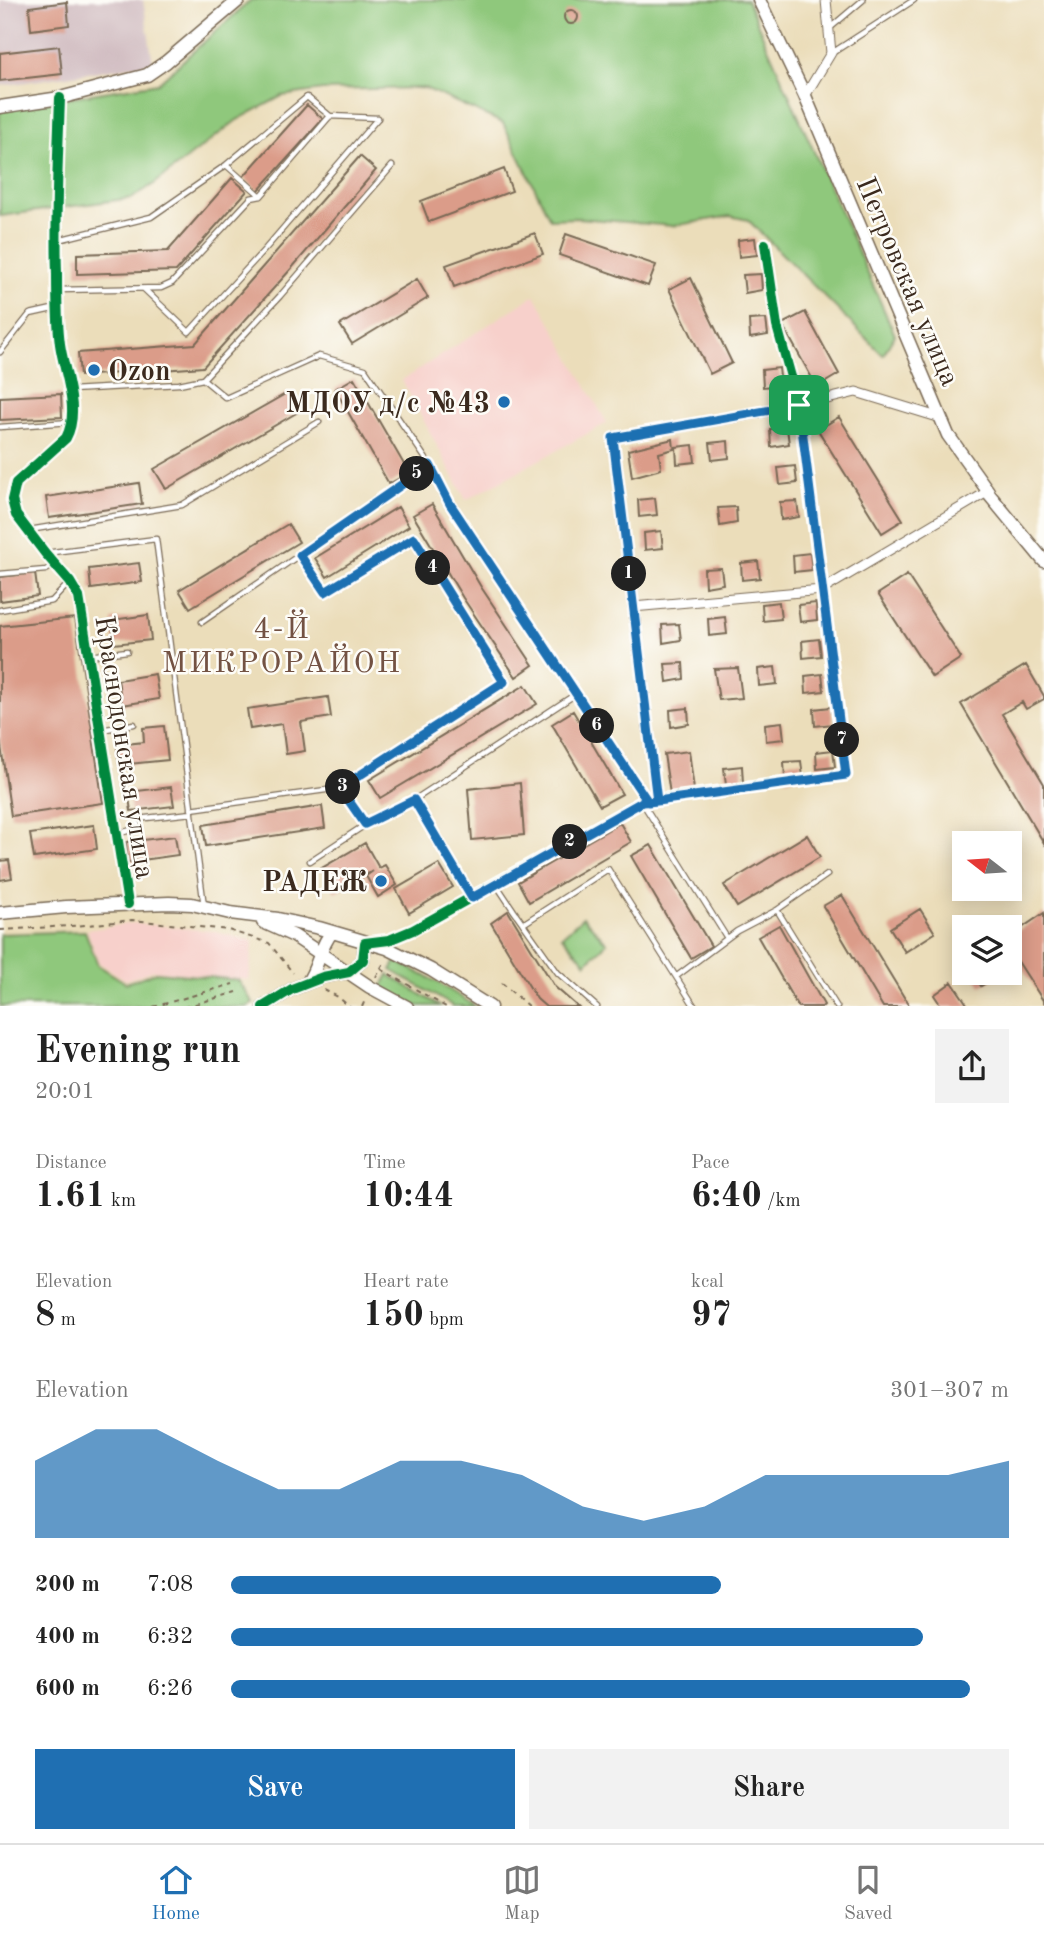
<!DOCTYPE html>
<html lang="en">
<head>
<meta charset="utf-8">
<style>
	body { margin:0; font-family:"Old Standard TT",serif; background:#f2f2f2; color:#222; height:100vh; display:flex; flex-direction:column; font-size:26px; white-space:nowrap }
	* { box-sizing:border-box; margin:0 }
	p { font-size:23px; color:#767676 }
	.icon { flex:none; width:38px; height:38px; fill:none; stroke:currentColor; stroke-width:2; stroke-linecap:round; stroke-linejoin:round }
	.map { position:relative; height:1006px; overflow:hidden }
	.side { display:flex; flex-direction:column; background:#fff; flex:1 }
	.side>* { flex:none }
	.needle { width:46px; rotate:287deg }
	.tools { position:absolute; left:952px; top:831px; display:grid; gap:14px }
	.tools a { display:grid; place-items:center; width:70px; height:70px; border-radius:0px; background:#fff; box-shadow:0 4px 18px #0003; font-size:35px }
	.pin { position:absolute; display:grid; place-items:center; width:60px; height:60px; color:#fff; margin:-30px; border-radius:14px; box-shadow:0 4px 10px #0006 }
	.km { position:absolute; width:35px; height:35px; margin:-18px; border-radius:50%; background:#222; color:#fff; font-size:19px; line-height:35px; text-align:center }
	.round { display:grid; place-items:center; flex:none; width:74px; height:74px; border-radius:0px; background:#f2f2f2 }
	.overview { display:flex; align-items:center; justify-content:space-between; height:119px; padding:0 35px }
	h1 { font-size:38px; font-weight:800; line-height:52px }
	.stats { display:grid; grid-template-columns:repeat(3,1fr); gap:10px; height:119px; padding:7px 35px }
	.stats div { display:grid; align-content:center }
	.stats b { font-size:35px; font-weight:800 }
	.stats small { font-size:19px; font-weight:400 }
	.stats p { font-size:19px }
	.chart { height:196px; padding:14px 35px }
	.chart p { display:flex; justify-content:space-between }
	.chart svg { width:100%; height:126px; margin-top:7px; fill:#1f6fb2; opacity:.7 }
	.button { display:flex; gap:14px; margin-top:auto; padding:14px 35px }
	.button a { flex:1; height:80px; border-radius:0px; background:#1f6fb2; color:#fff; font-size:28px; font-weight:800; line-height:80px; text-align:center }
	.button a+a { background:#f2f2f2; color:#222 }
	ul { padding:0 35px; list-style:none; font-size:23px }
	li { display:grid; grid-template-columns:112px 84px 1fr; align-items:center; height:52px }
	li i { height:18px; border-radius:9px; background:#1f6fb2 }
	.dock { display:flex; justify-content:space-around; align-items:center; height:98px; border-top:2px solid #e0e0e0; background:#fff; font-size:19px; color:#767676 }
	.dock a { display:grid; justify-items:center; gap:4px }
	.dock .selected { color:#1f6fb2 }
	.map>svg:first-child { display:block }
	.built { fill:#f7d0cb }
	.industrial { fill:#d2bec2 }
	.green { fill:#8fc87c; stroke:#65794d; stroke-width:2 }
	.building { fill:#db9c89 }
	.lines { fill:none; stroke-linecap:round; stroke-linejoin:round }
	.lane-casing { stroke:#796955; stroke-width:7 }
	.street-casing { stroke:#796955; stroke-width:11 }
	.secondary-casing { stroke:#796955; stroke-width:15 }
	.path { stroke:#796955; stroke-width:2; stroke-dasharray:5 5; stroke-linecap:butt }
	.lane { stroke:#fff; stroke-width:4.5 }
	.street { stroke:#fff; stroke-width:9 }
	.secondary { stroke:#fff; stroke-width:12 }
	.cycleway-casing { stroke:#fdfcf7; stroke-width:15 }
	.cycleway { stroke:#00873e; stroke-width:10 }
	.route-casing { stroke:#fff; stroke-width:14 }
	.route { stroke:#1f6fb2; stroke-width:9 }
	.poi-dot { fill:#1f6fb2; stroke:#fdfcf7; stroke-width:2.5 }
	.labels { text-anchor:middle; stroke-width:5; stroke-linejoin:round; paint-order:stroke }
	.street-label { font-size:28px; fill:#3b2a1e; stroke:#fdfcf7 }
	.poi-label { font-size:28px; font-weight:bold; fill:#3b2a1e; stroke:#fdfcf7; text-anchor:end }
	.neighbourhood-label { font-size:30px; letter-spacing:2px; fill:#735243; stroke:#fdfcf7 }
</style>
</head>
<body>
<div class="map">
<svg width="1044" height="1007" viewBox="0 0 1044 1007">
	<rect width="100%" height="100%" fill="#fdfcf7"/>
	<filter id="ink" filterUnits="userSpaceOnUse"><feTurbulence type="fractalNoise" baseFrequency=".0143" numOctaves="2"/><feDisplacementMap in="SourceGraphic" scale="14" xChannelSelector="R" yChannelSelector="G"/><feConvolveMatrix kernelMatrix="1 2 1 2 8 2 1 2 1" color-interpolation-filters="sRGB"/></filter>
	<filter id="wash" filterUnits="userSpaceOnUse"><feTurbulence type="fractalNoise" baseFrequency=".00686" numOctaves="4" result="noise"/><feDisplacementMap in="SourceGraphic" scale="28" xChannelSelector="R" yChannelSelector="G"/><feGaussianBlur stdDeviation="1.57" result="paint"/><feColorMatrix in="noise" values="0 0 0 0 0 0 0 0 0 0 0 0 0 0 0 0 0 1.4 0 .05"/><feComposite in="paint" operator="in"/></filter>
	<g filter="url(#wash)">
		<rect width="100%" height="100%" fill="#ebddba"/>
		<!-- built -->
		<path class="built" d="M535,295L607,423L466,500L402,380Z
			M133,923L212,931L253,941L249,980L154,970L126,980L99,963L87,930Z"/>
		<!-- industrial -->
		<path class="industrial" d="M0,0H143L153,63L0,86Z"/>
		<!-- green -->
		<path class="green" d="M251,0H747L895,335L883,355L748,220L730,216L673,226L578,218L550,219L503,123L425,88L322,90L282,96L237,120L154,184L132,198L0,216V109L158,83Z
			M583,917L607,943L586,963L562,936Z
			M85,931L98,965L126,983L156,972L238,980L253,1003L247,1007L0,1006V934Z
			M396,961L437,982L475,1006H453L391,970Z
			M389,975L440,1006H417L382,987Z"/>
		<g id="blocks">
			<!-- building -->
			<path class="building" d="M67,2L69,25L31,30L29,7Z
				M564 17a7 7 0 1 1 14 0a7 7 0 1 1-14 0Z
				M59,46L62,74L0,81V53Z
				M307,105L323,119L258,191L243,177Z
				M360,156L376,170L291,269L203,367L80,376L78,353L195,344Z
				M504,169L512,191L429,222L421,201Z
				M232,178L247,191L176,271L77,274V254L168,251Z
				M535,233L543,254L454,287L446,265Z
				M566,234L656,265L648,286L559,255Z
				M755,238L757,255L739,257L738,240Z
				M761,274L762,290L745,293L743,275Z
				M691,278L732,363L710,374L669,289Z
				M417,279L428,298L352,344L340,325Z
				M805,312L839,374L817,387L782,324Z
				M766,319L768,335L750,338L749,320Z
				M779,368L781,385L763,387L762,370Z
				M354,378L409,473L389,484L335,389Z
				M287,393L298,412L166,489L154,469Z
				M61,394L62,417L0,420V397Z
				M839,417L903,520L882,533L818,430Z
				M787,428L789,444L771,447L770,429Z
				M673,439L674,449L659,453L661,469L632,477L628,450Z
				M728,441L729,458L712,460L710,443Z
				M693,445L695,462L677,464L676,447Z
				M795,466L797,483L780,485L778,468Z
				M139,483L142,504L49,518L46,497Z
				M655,498L657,515L639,517L638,500Z
				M797,501L799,517L781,520L780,502Z
				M432,504L481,587L533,665L516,677L463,598L413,515Z
				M398,507L409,526L327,577L315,558Z
				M736,507L737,523L720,526L718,508Z
				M288,524L299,542L190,608L179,590Z
				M661,531L663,548L645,550L644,533Z
				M810,553L812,570L794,572L793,555Z
				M758,561L760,578L742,580L741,563Z
				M139,563L142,582L91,589L89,569Z
				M721,568L723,584L705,587L704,569Z
				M35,573L38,596L0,601V577Z
				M907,575L961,658L932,677L878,594Z
				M779,602L781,619L763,621L762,604Z
				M816,603L817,620L800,622L798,605Z
				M148,615L151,640L114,644L112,620Z
				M725,617L727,634L709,636L708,619Z
				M75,618L103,803L11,816L0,739V626Z
				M679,624L681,640L663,643L662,625Z
				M819,639L821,656L803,658L802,641Z
				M683,663L684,679L667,682L665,664Z
				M1026,665L1044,696V699L1026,709L1022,702L1002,714L1044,784V843L961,704Z
				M775,667L777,684L759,686L758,669Z
				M738,668L742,698L719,700L714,669Z
				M155,674L159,699L122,705L118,680Z
				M822,674L824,691L806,693L805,676Z
				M525,685L537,704L380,798L369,780Z
				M328,697L331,717L301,722L305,751L286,754L282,724L250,729L247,709Z
				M831,707L833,724L815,726L814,709Z
				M688,708L689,724L671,727L670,710Z
				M573,711L622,794L600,806L552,724Z
				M782,722L784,739L766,741L765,724Z
				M164,726L168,760L119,765L117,745L144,742L143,728Z
				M833,750L835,767L817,769L816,752Z
				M689,751L694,790L670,794L664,754Z
				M801,761L803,777L785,779L784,762Z
				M742,766L743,783L726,785L724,768Z
				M520,783L524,835L472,840L468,789Z
				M171,787L174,806L131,811L128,792Z
				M322,806L325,828L206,846L203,825Z
				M620,823L631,842L529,902L518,882Z
				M94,825L97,849L34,858L30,834Z
				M807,835L820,857L737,907L724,885Z
				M175,836L178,855L128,862L126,842Z
				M365,843L379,868L385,865L397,885L378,897L366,876L373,871L335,892L322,868Z
				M651,845L711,946L691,958L631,856Z
				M9,860L12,878L0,880V861Z
				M439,864L453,887L409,913L396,889Z
				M842,895L910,1007H883L823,906Z
				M920,909L935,933L905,952L890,928Z
				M508,911L555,987L578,1007H546L537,999L491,923Z
				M1044,913V1002L1010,949V936Z
				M779,925L824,1005L822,1007H798L758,937Z
				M973,973H1002L981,986Z
				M952,982L969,1007H942L934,995Z"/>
		</g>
	</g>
	<g filter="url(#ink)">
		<use href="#blocks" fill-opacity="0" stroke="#796955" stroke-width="2"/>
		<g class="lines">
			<defs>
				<path id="lane" d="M830,28L863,0
					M832,53L914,0
					M226,165L261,196
					M58,240L151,217L226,165L307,97L330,116L378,118
					M144,289L189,332L266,248L378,118
					M58,290L161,288L172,283L251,198L261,196L330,116
					M0,352L30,314L57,308
					M203,379L226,398L319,356L365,369L430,465L450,504L647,801
					M71,390L179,384L203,379L280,296L392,166
					M0,427L71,422
					M29,530L182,505L319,422
					M45,553L156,539L204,906
					M0,574L46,570L54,565
					M0,610L52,601L70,582
					M202,622L430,465
					M89,656L127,651
					M101,730L134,724
					M340,788L365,825
					M642,802L727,938
					M191,809L340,788L504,682L414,538L325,592L300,555
					M117,834L138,828L137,819L192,813
					M310,861L365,825L414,800
					M496,884L514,911L558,973L597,1007
					M472,897L414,800L576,694
					M777,910L837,1007
					M523,924L608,869L695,1007
					M677,976L737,931L777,910L827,875"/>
				<path id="street" d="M805,96L831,53L826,0
					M60,98C58,157 55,215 57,274C57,297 57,321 60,344C64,373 81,410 66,438L16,483L12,500L16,515L45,553L70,582L79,597L128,904
					M633,607L822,590L987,492
					M657,801L613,438L799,406L856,392L941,418
					M373,942L389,940L413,930L642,802L846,775L799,406L777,326L765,244"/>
				<path id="secondary" d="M759,0L805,96L948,435L988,491L987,492L1044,561
					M0,107L60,98L147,75L166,62L239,0
					M0,913L66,907L169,903L192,904L230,913L278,919L319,928L387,948L431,970L490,1007
					M263,922L294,936L370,987L407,1007
					M307,983C319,967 319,947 332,932
					M263,1007L292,989L323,977L349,972L363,960L365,943"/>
			</defs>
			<!-- lane casing -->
			<use href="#lane" class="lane-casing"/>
			<!-- street casing -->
			<use href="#street" class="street-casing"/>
			<!-- secondary casing -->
			<use href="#secondary" class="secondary-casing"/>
			<!-- path -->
			<path class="path" d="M0,930L87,925L132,920L228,930L269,943L293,973
				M381,969L446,1007
				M376,977L385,961
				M502,983L529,1007
				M324,990L338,997L350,1007
				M153,1007L233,984
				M185,1007L237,992
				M362,1007L366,998"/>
			<!-- lane -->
			<use href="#lane" class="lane"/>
			<!-- street -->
			<use href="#street" class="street"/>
			<!-- secondary -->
			<use href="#secondary" class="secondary"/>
			<defs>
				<path id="cycleway" d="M60,98C58,157 55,215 57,274C57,297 57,321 60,344C64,373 81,410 66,438L16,483L12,500L16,515L45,553L70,582L79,597L128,904
					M263,1007L292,989L323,977L349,972L363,960L365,943L389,940L413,930L642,802L846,775L799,406L777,326L765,244"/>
			</defs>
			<!-- cycleway casing -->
			<use href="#cycleway" class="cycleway-casing"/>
			<!-- cycleway -->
			<use href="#cycleway" class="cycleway"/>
		</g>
	</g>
	<g class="lines" filter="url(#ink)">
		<defs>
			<path id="route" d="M799,405L613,438L657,801L642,802L472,898L414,800L365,824L340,788L504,682L414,538L325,592L300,555L430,465L450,504L648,802L657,801L846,775L799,405"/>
		</defs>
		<!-- route casing -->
		<use href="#route" class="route-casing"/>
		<!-- route -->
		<use href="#route" class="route"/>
	</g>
	<!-- markers -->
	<g class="poi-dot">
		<circle cx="94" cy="370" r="7"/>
		<circle cx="504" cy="402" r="7"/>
		<circle cx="381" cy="881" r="7"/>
	</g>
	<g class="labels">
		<!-- street labels -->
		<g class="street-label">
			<text transform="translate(909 281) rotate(67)" y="10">Петровская улица</text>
			<text transform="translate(126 747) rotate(81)" y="10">Краснодонская улица</text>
		</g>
		<!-- poi labels -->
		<g class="poi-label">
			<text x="108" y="380" text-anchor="start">Ozon</text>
			<text x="490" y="412">МДОУ д/с №43</text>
			<text x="367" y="891">РАДЕЖ</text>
		</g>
		<!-- neighbourhood labels -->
		<g class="neighbourhood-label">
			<text x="282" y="638">4-Й<tspan x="282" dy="34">МИКРОРАЙОН</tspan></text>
		</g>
	</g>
</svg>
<div class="tools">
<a><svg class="needle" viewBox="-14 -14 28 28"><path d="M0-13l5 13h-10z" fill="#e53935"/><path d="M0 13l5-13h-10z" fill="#767676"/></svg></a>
<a><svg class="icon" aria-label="layers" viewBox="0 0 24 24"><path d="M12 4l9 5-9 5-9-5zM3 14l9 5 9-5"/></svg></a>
</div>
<div class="pin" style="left:799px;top:405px;background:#1e9e55"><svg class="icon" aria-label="arrive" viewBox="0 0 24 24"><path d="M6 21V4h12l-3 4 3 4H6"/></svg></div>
<b class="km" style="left:629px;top:574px">1</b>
<b class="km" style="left:570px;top:842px">2</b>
<b class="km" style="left:343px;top:787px">3</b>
<b class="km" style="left:433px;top:568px">4</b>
<b class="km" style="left:417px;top:474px">5</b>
<b class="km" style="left:597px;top:726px">6</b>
<b class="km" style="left:842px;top:740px">7</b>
</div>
<section class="side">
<div class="overview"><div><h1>Evening run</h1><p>20:01</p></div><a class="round"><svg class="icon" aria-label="share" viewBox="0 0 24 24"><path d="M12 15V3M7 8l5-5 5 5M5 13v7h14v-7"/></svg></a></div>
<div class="stats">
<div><p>Distance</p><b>1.61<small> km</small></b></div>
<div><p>Time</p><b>10:44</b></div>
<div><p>Pace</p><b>6:40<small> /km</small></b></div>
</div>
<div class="stats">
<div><p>Elevation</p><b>8<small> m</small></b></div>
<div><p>Heart rate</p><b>150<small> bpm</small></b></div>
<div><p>kcal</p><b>97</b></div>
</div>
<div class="chart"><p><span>Elevation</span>301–307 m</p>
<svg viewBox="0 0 160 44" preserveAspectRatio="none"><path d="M0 44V17L10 6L20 6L30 17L40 27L50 27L60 17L70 17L80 22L90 33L100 38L110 33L120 22L130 22L140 22L150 22L160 17V44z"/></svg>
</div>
<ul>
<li><b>200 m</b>7:08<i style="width:63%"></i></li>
<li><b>400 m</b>6:32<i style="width:89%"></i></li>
<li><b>600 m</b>6:26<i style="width:95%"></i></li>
</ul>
<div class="button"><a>Save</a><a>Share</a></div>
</section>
<nav class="dock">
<a class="selected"><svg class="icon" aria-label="home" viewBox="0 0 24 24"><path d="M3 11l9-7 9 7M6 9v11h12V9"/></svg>Home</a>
<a><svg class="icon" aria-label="map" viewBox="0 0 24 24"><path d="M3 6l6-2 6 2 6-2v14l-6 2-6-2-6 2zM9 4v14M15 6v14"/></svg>Map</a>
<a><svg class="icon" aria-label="saved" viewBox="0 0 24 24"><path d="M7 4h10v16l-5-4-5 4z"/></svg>Saved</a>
</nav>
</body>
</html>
